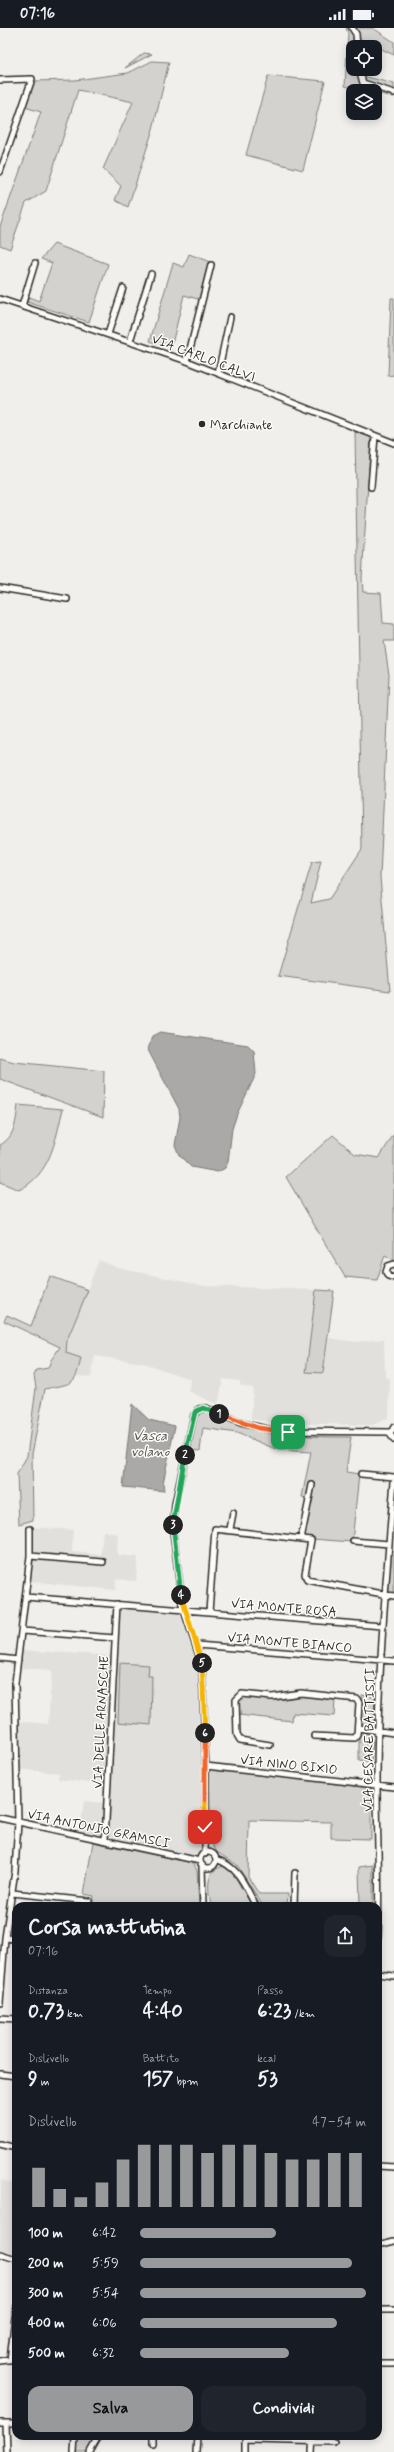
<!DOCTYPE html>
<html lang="it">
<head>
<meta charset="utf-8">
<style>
	body { margin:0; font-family:Mynerve,sans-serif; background:#20242c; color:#f1f3f6; height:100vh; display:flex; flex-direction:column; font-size:15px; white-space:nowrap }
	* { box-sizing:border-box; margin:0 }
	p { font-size:13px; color:#9ea1a6 }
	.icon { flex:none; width:22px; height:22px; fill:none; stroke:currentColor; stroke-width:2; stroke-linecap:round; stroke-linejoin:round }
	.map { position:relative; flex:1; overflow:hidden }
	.drawer { position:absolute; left:12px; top:1874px; width:370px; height:538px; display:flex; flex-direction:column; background:#171b24; border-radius:12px; box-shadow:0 2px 10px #0003 }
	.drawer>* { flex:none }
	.controls { position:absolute; left:346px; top:12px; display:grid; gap:8px }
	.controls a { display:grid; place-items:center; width:36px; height:36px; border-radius:8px; background:#171b24; box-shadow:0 2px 10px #0003; font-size:20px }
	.pin { position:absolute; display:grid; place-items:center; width:34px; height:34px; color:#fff; margin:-17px; border-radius:8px; box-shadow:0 2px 6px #0006 }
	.km { position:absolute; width:20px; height:20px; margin:-10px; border-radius:50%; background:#222; color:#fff; font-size:11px; line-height:20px; text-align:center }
	.round { display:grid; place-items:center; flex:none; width:42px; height:42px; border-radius:12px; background:#20242c }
	.summary { display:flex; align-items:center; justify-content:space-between; height:68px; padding:0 16px }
	h1 { font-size:22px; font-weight:800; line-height:30px }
	.figures { display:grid; grid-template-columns:repeat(3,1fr); gap:6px; height:68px; padding:4px 16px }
	.figures div { display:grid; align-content:center }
	.figures b { font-size:20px; font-weight:800 }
	.figures small { font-size:11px; font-weight:400 }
	.figures p { font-size:11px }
	.chart { height:112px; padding:8px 16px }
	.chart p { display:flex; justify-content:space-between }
	.chart svg { width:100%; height:72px; margin-top:4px; stroke:#98999b; stroke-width:6 }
	.cta { display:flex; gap:8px; margin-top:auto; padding:8px 16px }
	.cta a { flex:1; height:46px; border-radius:12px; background:#98999b; color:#111; font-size:16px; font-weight:800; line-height:46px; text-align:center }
	.cta a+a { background:#20242c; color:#f1f3f6 }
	ul { padding:0 16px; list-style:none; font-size:13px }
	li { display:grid; grid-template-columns:64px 48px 1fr; align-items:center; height:30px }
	li i { height:10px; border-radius:5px; background:#98999b }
	.status { display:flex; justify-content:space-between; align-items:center; height:28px; padding:0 20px; background:#171b24; direction:ltr }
	.status svg { height:11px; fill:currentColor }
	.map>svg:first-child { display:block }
	.built { fill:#e1e0dc }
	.green { fill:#d3d2cf; stroke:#7f7e7d }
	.water { fill:#aaa9a7; stroke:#777775 }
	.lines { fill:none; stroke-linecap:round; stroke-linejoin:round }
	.minor-casing { stroke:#2b2b2b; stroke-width:8 }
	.minor { stroke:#fdfcf7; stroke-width:5 }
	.split-1-casing { stroke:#fff; stroke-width:8 }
	.split-2-casing { stroke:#fff; stroke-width:8 }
	.split-3-casing { stroke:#fff; stroke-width:8 }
	.split-4-casing { stroke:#fff; stroke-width:8 }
	.split-5-casing { stroke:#fff; stroke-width:8 }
	.split-6-casing { stroke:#fff; stroke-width:8 }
	.split-7-casing { stroke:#fff; stroke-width:8 }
	.split-8-casing { stroke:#fff; stroke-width:8 }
	.split-1 { stroke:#f0652b; stroke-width:5 }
	.split-2 { stroke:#22a559; stroke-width:5 }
	.split-3 { stroke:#22a559; stroke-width:5 }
	.split-4 { stroke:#22a559; stroke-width:5 }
	.split-5 { stroke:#f5b400; stroke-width:5 }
	.split-6 { stroke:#f5b400; stroke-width:5 }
	.split-7 { stroke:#f0652b; stroke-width:5 }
	.split-8 { stroke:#f5b400; stroke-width:5 }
	.poi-dot { fill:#2b2b2b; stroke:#fdfcf7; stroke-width:1.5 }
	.labels { text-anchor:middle; stroke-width:3; stroke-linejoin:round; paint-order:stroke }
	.street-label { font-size:13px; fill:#2b2b2b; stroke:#fdfcf7 }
	.poi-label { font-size:13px; fill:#2b2b2b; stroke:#fdfcf7; text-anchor:start }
	.water-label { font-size:14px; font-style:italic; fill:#575756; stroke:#fdfcf7 }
</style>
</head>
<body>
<div class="status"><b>07:16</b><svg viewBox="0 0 49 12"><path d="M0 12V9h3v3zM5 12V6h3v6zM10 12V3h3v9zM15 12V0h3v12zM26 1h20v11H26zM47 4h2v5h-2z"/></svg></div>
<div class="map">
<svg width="394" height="2424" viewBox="0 0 394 2424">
	<rect width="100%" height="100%" fill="#f0efeb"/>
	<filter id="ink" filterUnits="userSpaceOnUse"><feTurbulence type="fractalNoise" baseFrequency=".025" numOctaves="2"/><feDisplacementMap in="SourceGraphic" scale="8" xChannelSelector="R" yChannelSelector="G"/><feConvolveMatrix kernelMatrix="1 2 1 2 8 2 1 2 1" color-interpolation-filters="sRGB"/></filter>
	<g filter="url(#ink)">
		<!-- built -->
		<path class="built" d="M99,1232L118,1240L204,1258L316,1262L306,1344L323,1345L329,1310L355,1314L384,1311L385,1349L390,1351L389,1384L387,1391L372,1397L273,1395L251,1391L253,1360L240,1357V1353L223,1351L218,1377L189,1363L190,1351L143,1335L95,1328L91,1349L77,1348L81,1330L66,1326L67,1312Z
			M394,1465V1527L389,1526Z
			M28,1499L73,1502L72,1524L101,1527L103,1503L118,1506L117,1527L138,1529L136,1553L116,1551L115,1562L27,1553L29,1527Z
			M117,1577L183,1582L201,1636L205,1745L203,1825L200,1829H185L80,1806L84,1773L105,1775L106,1757L58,1751L59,1745L17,1741V1693L48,1696L52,1642L18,1640L20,1622L115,1628Z
			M1,2152L16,2156V2227L0,2223Z"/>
		<!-- green -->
		<path class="green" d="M346,0H373L394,14V27L358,10L359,19H353V41H362L363,48L394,56V69L345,58L348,5Z
			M144,25L152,26L125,40Z
			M152,33L169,34L153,101L128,179L115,172L121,158L103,141L133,74L78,62L46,163L26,175L10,221L0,217V199L41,84L25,79L33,53L75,52L128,45Z
			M268,48L325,53L303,142L246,127Z
			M54,216L108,236L89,294L27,274L29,269L39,273L52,235L41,231Z
			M189,226L210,234L201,272L184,267L171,320L150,313L173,235L184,239Z
			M391,270H394V347L388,348Z
			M355,404L371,409L362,550L363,564L381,565L383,595L394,596V613H384L389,647L380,849L390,963L278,948L312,834L321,833L311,875L329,871L362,821Z
			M0,1030L14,1034L104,1043L103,1089L0,1051Z
			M18,1077L63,1081C55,1113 51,1146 19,1162L0,1154V1117C15,1109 16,1093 18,1077Z
			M394,1106V1232L385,1227L377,1252L345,1249L286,1149L333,1107L355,1126L379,1130Z
			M50,1248L88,1262L67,1312L66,1325L81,1330C75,1359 72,1355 45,1361L32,1426L33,1492L19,1496L17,1446L27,1428L36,1360L34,1347L37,1342L48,1340L51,1332L60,1319L4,1293L7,1287L31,1298Z
			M316,1262L334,1263L323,1345L306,1344Z
			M205,1383C260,1406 292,1409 351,1409L346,1444L359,1446L352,1514L299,1510L307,1470L302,1469L311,1424L278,1422L237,1405L203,1400L200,1423L189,1422L194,1393L196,1388Z
			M391,1526L394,1527V1564L388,1563Z
			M120,1635L149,1637L148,1648H152L151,1697L118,1694Z
			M362,1667L375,1669L374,1693L368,1698H364L360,1693Z
			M301,1668L335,1672L334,1688L293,1685L292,1693L239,1687V1672L244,1669L278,1672Z
			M367,1705L373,1712L371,1735L359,1733V1710L362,1706Z
			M209,1741L371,1760V1811L331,1810V1794L249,1792L248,1849L259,1866H288L287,1878H263L237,1837L217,1824L211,1814Z
			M93,1814L193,1835L197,1842L199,1878H92L94,1868L84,1866Z
			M373,1837V1878H360L359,1839Z
			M225,1838L233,1845L252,1878H211C208,1862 204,1841 225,1838Z
			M77,2408H96L87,2424H77Z"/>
		<!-- water -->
		<path class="water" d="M160,1004L248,1017L254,1023L256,1046L237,1086L232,1101L228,1134L225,1140L218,1144L191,1139L179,1127L175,1117L180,1089L179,1081L148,1022L152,1008Z
			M132,1376L149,1392L175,1398L163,1455L164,1463L123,1459Z"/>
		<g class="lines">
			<defs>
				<path id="minor" d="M352,0L356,6L357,19
					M359,41L363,55L394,65
					M0,52L32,51L0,144
					M0,271L187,333L394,415
					M22,278L35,235
					M108,306L123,260
					M130,313L151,246
					M187,333L211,237
					M218,345L230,289
					M371,459L375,408
					M0,560L67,571
					M394,1236L388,1238L386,1244L388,1248L394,1250
					M394,1399L390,1406L394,1412
					M361,1446L394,1449
					M230,1501L233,1485
					M301,1511L311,1512L305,1546L307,1552L394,1568
					M353,1513L389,1516
					M30,1528L103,1534
					M26,1569L382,1598
					M209,1584L215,1501L301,1511L312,1457
					M22,1603L115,1610
					M197,1617L394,1633
					M0,1630L18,1632
					M358,1700L394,1705
					M270,1717L240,1712L237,1707L236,1672L242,1666L272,1669L301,1665L357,1671L359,1675L357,1707L355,1710L314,1708
					M206,1738L394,1759
					M0,1790L200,1833
					M105,1812L117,1576
					M200 1832a8 8 0 1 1 16 0a8 8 0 1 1-16 0Z
					M205,1826L206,1745L202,1637L182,1576L173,1503L175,1476L194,1387L199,1381L206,1380L241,1395L276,1403L390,1404
					M216,1831C240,1840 244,1857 256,1878
					M202,1837L203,1878
					M12,1865L89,1873
					M294,1878L295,1845
					M378,1908C380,1857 377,1807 377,1756C377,1655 386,1554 394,1453
					M5,1910L16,1911
					M378,1946L394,1948
					M0,1975L5,1910L15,1843L18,1794L15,1655L30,1528V1501
					M0,1990L16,1991
					M0,2046L16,2048
					M0,2116L16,2120
					M378,2138L394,2139
					M378,2217L394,2213
					M0,2226L16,2231
					M378,2282H394
					M10,2332L16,2280
					M0,2333L16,2331
					M378,2336H394
					M0,2395H16
					M6,2395L7,2424
					M245,2412L334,2414
					M153,2416V2408
					M74,2424L75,2408
					M90,2424L99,2408
					M196,2424L197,2408
					M245,2424V2408
					M312,2424L313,2408"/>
			</defs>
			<!-- minor casing -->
			<use href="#minor" class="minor-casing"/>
			<!-- minor -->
			<use href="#minor" class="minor"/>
		</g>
	</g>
	<g class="lines" filter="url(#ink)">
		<defs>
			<path id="split-1" d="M219,1386L258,1400L288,1404"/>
			<path id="split-2" d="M185,1427L195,1384L203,1380L219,1386"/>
			<path id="split-3" d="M173,1497L185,1427"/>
			<path id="split-4" d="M173,1497L181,1567"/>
			<path id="split-5" d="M181,1567L202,1635"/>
			<path id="split-6" d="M202,1635L205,1705"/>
			<path id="split-7" d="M205,1705V1776"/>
			<path id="split-8" d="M205,1799V1776"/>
		</defs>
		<!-- split-1 casing -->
		<use href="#split-1" class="split-1-casing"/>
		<!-- split-2 casing -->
		<use href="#split-2" class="split-2-casing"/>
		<!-- split-3 casing -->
		<use href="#split-3" class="split-3-casing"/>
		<!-- split-4 casing -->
		<use href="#split-4" class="split-4-casing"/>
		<!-- split-5 casing -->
		<use href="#split-5" class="split-5-casing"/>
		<!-- split-6 casing -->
		<use href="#split-6" class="split-6-casing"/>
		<!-- split-7 casing -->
		<use href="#split-7" class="split-7-casing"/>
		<!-- split-8 casing -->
		<use href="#split-8" class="split-8-casing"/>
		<!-- split-1 -->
		<use href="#split-1" class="split-1"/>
		<!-- split-2 -->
		<use href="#split-2" class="split-2"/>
		<!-- split-3 -->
		<use href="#split-3" class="split-3"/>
		<!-- split-4 -->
		<use href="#split-4" class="split-4"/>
		<!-- split-5 -->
		<use href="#split-5" class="split-5"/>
		<!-- split-6 -->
		<use href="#split-6" class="split-6"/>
		<!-- split-7 -->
		<use href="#split-7" class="split-7"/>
		<!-- split-8 -->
		<use href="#split-8" class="split-8"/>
	</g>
	<!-- markers -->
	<circle class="poi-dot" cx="202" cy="396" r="4"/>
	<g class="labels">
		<!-- street labels -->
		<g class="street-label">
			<text transform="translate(204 329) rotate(21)" y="5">VIA CARLO CALVI</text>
			<text transform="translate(284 1579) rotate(5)" y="5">VIA MONTE ROSA</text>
			<text transform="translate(290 1614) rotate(5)" y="5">VIA MONTE BIANCO</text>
			<text transform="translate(100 1694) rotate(-87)" y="5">VIA DELLE ARNASCHE</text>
			<text transform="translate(368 1712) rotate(-89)" y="5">VIA CESARE BATTISTI</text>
			<text transform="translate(289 1736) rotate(6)" y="5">VIA NINO BIXIO</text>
			<text transform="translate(99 1800) rotate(12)" y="5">VIA ANTONIO GRAMSCI</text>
		</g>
		<!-- poi labels -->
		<g class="poi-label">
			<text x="210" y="401">Marchiante</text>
		</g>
		<!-- water labels -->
		<g class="water-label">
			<text x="150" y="1412">Vasca<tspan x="150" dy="16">volano</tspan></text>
		</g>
	</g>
</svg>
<div class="controls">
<a><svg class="icon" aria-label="locate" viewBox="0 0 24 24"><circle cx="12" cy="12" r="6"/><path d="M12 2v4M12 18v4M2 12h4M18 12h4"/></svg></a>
<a><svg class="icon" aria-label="layers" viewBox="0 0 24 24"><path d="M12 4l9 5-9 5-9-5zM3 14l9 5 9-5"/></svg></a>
</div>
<div class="pin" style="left:288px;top:1404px;background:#1e9e55"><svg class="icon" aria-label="arrive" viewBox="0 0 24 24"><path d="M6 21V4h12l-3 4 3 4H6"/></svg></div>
<div class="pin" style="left:205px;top:1799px;background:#d93025"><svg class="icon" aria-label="check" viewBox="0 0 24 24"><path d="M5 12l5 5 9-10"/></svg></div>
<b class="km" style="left:219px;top:1386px">1</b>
<b class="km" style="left:185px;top:1427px">2</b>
<b class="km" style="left:173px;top:1497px">3</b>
<b class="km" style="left:181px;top:1567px">4</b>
<b class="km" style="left:202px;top:1635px">5</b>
<b class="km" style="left:205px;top:1705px">6</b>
<section class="drawer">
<div class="summary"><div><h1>Corsa mattutina</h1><p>07:16</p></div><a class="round"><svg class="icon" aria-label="share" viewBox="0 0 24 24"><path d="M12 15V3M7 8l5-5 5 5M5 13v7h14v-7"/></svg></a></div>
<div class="figures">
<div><p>Distanza</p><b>0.73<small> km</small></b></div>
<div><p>Tempo</p><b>4:40</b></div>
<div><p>Passo</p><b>6:23<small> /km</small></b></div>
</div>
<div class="figures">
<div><p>Dislivello</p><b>9<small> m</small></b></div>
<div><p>Battito</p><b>157<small> bpm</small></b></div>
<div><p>kcal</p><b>53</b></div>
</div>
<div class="chart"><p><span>Dislivello</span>47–54 m</p>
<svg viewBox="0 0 160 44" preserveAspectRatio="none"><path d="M5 44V20M15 44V33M25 44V38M35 44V29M45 44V15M55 44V6M65 44V6M75 44V6M85 44V11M95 44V6M105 44V6M115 44V11M125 44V15M135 44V15M145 44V11M155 44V11"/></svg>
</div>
<ul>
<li><b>100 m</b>6:42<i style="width:60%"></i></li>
<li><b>200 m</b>5:59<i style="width:94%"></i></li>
<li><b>300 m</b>5:54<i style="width:100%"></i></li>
<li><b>400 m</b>6:06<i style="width:87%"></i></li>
<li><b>500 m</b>6:32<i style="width:66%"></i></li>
</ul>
<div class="cta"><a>Salva</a><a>Condividi</a></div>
</section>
</div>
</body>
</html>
